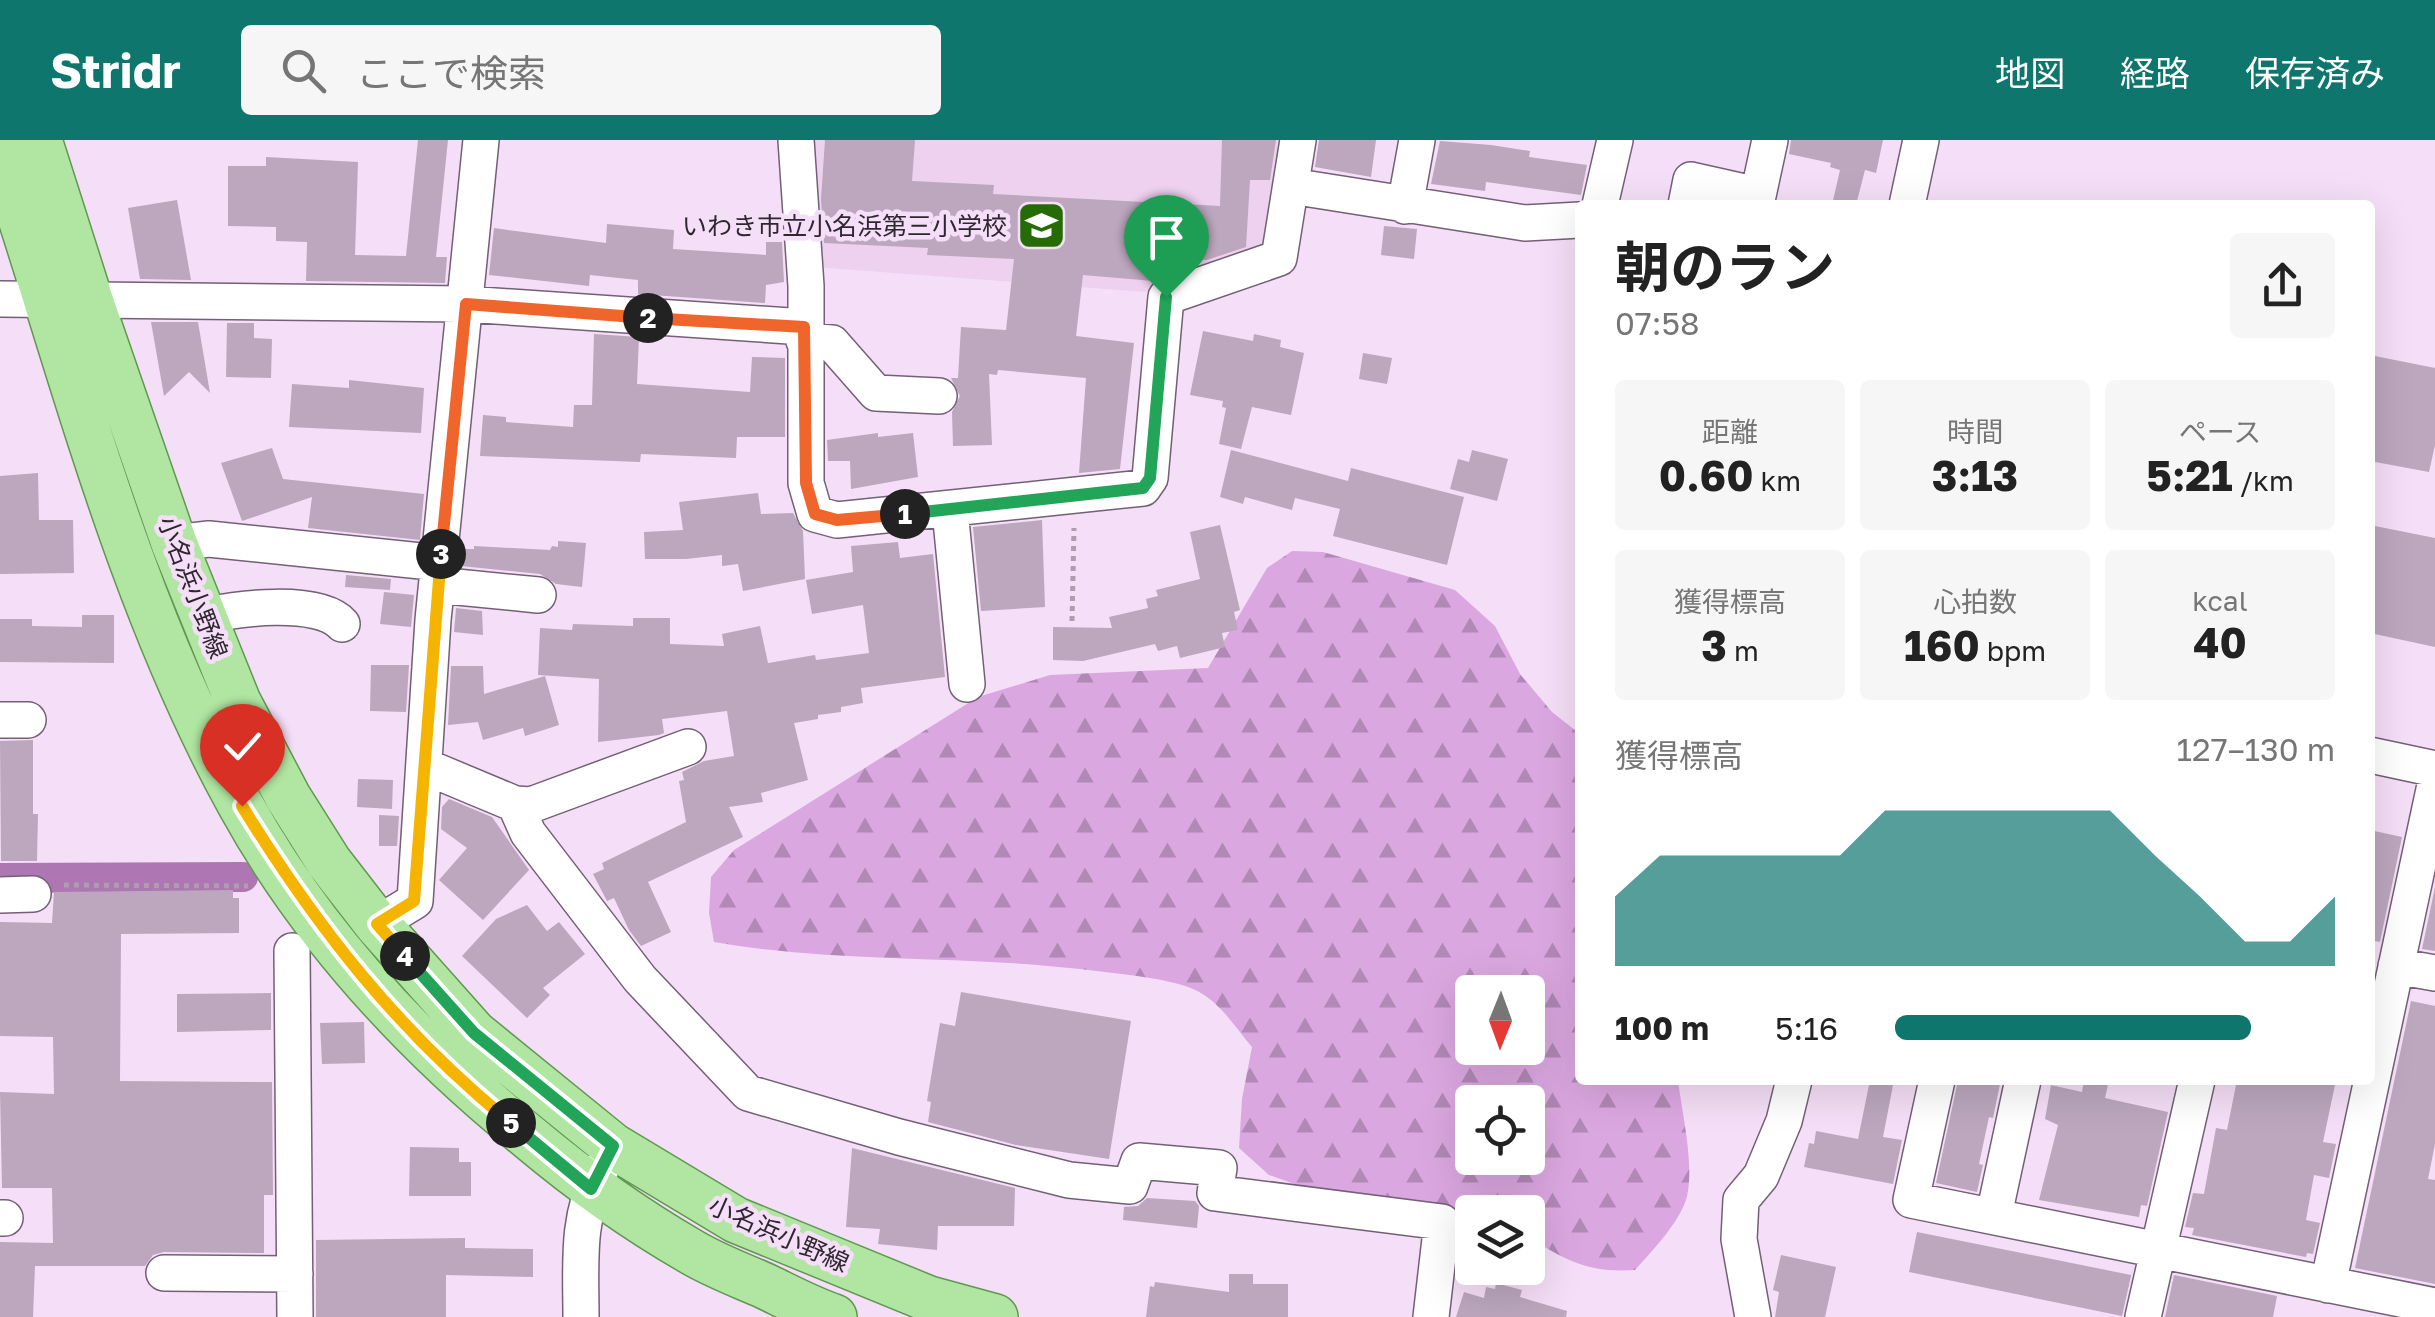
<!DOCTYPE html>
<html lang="ja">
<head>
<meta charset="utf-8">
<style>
	body { margin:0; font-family:"Golos Text","Noto Sans JP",sans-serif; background:#f6f6f6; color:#222; height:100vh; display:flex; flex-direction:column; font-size:38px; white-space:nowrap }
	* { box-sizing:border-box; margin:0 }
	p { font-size:32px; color:#767676 }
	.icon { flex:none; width:55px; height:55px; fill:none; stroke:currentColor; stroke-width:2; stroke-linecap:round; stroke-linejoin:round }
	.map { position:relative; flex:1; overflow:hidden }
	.details { position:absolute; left:1575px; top:60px; width:800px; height:885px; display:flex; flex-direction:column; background:#fff; border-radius:10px; box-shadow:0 10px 40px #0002 }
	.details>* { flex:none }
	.needle { width:65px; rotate:181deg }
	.tools { position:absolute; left:1455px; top:835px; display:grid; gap:20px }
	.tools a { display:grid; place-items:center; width:90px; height:90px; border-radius:10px; background:#fff; box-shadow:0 10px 40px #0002; font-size:50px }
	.pin { position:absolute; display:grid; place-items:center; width:85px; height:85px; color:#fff; margin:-102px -42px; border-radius:50% 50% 50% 0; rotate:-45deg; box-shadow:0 0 10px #0007 }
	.pin .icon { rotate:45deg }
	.km { position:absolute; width:50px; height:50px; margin:-25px; border-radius:50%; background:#222; color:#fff; font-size:28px; line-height:50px; text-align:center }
	.round { display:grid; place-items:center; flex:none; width:105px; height:105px; border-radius:10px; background:#f6f6f6 }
	.overview { display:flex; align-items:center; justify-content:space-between; height:170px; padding:0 40px }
	h1 { font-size:55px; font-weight:700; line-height:75px }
	.metrics { display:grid; grid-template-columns:repeat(3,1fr); gap:15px; height:170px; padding:10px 40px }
	.metrics div { display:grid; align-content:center; border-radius:10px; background:#f6f6f6; text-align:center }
	.metrics b { font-size:42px; font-weight:700 }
	.metrics small { font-size:28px; font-weight:400 }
	.metrics p { font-size:28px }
	.chart { height:280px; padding:20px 40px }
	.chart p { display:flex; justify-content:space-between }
	.chart svg { width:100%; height:180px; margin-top:10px; fill:#0f766e; opacity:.7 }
	ul { padding:0 40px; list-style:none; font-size:32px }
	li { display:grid; grid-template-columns:160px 120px 1fr; align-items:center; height:75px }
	li i { height:25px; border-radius:12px; background:#0f766e }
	header { display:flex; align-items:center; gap:60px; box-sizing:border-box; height:140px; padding:0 50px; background:#0f766e; color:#fff }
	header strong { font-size:48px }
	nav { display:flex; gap:55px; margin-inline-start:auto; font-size:35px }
	.search { width:700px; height:90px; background:#f6f6f6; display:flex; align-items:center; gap:25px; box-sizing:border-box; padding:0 35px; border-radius:10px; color:#767676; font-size:38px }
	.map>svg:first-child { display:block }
	.built { fill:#edd1ef }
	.forest { fill:url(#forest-firs); fill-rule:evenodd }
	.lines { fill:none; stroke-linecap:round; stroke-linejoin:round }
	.canal { stroke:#ae77b3; stroke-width:30 }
	.building { fill:#bca7be }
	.minor-casing { stroke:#736075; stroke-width:38 }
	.major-casing { stroke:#609851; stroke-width:48 }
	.path { stroke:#ae9caf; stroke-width:5; stroke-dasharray:5 5; stroke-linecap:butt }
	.minor { stroke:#fff; stroke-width:35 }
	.major { stroke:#b0e6a1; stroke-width:45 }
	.split-1-casing { stroke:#fff; stroke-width:20 }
	.split-2-casing { stroke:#fff; stroke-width:20 }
	.split-3-casing { stroke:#fff; stroke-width:20 }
	.split-4-casing { stroke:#fff; stroke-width:20 }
	.split-5-casing { stroke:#fff; stroke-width:20 }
	.split-6-casing { stroke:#fff; stroke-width:20 }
	.split-1 { stroke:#22a559; stroke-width:12 }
	.split-2 { stroke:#f0652b; stroke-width:12 }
	.split-3 { stroke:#f0652b; stroke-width:12 }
	.split-4 { stroke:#f5b400; stroke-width:12 }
	.split-5 { stroke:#22a559; stroke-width:12 }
	.split-6 { stroke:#f5b400; stroke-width:12 }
	.labels { text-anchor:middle; stroke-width:9; stroke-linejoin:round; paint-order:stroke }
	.poi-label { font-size:25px; fill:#2f2730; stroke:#f5def7; text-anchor:end }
	.street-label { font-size:25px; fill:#2f2730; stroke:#f5def7 }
</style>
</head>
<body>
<header>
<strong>Stridr</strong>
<div class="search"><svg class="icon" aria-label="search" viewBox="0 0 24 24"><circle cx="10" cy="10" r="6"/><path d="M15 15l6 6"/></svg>ここで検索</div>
<nav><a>地図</a><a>経路</a><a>保存済み</a></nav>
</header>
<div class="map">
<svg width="2435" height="1177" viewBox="0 0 2435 1177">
	<defs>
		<pattern id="forest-firs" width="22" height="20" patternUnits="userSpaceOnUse" patternTransform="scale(2.5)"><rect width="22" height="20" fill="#dba7e0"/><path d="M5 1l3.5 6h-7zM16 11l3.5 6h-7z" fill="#b288b6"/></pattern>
	</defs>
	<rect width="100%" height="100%" fill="#f5def7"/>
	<!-- built -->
	<path class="built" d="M806,0H1288L1264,115L1159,153L815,127Z"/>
	<!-- forest -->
	<path class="forest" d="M1292,411L1323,412L1455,450L1495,486L1520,534L1552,572L1580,594V940H1678C1682,973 1693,1018 1688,1051C1685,1077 1652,1111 1635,1130C1588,1133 1567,1121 1528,1097V1072H1472V1077L1314,1051L1269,1035L1239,1008L1242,959L1252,907C1234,886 1219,860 1193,849C1165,837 1110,833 1080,829C958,815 835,823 714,802L709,773L711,737L734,710L978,557L1050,535L1208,528L1267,428ZM1472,852H1528V908H1472ZM1472,962H1528V1018H1472Z"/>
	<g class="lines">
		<!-- canal -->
		<path class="canal" d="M1,738L243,737"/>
	</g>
	<!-- building -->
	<path class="building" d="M418,0H448L436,117H447L445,143L306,141L307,102L276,101V87L228,86V26H266V17L358,22L355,115L406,116Z
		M825,0H915L912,41L994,45L993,54L1220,66L1222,0H1276L1270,40H1250L1246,107L1207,120L1178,119L1177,131L1153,141L1083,135L1076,196L1134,203L1120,329L1079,333L1086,238L998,230L997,235L989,234L992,305L953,306L952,272L960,256L951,238H958L961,187L1006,190L1014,119L927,115L928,108L824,103L821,59Z
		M1319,0H1376L1371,37L1315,27Z
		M1791,0H1883L1876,33L1865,30L1856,65H1832L1840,30L1830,27L1831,23L1789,14Z
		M1440,1L1491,5L1530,11L1529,17L1587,25L1581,55L1486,42L1485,51L1431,44Z
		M177,60L191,140L140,139L128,68Z
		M607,84L674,90L673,109L766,115V102H782L784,142L766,145L765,163L638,154V140L590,135L589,146L489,135L494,88L606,103Z
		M1384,86L1417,89L1414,119L1381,115Z
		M151,182H198L210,253L189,232L164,256Z
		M227,183H254V198L272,199L271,238L226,237Z
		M1203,191L1253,201L1254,194L1281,200L1280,207L1304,213L1291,275L1252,267L1241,309L1219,304L1226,268L1222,267L1223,261L1190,255Z
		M594,194L639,197L637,244L750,252L752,217L785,218V297H737L736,318L641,314L640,322L480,316L483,275L506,277V282L573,287L574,265H592Z
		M1363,213L1392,218L1387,244L1359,239Z
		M2370,215L2435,228V305L2429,332L2370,321Z
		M349,240L424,248L421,293L289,287L292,244L349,248Z
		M878,293V297L913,293L918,337L851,349L850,321H828L827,300Z
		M272,308L283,339L424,354L420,400L308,388L312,357L242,381L221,323Z
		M1231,310L1348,341L1351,328L1464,357L1447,425L1333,396L1340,369L1295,358L1292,370L1245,357L1243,364L1220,357Z
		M1472,310L1508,319L1497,361L1450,349L1458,319L1469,322Z
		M38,333L39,380H73L74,433L0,434V336Z
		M758,353L761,374L793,373L803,391L805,439L743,451L738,424L722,426V415L686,419H645L644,392L683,390L679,362Z
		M1042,380L1045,467L981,471L973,387Z
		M1220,385L1240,470L1234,472L1238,490L1222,493L1225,507L1180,518L1177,506L1158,511L1155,504L1083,521L1053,520V487L1112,488L1109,477L1148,468L1146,459L1158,456L1156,450L1200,439L1190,392Z
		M2370,385L2435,398V507L2370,493Z
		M558,401L586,403L582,447L556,444L540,434L461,426L462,409H474V406L550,410L552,406L558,407Z
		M898,402L900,418L933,414L945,537L861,548L863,563L841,567V572L818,575V579L794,583L808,640L761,653L763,662L729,667L743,697L648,742L671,792L641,806L629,790L614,758L607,761L593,734L604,729L602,723L686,682L679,641L684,640L682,632L704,621L734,616L727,571L662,579L664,593L659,595L598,602L599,539L538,535L540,488L572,490L573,484L633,486V478H670V504L724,506L722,494L760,486L768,523L815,515L816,520L869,513L863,465L812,474L806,440L853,432L851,406Z
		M346,435L391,439L390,450L345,447Z
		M384,452L414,455L411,487L380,484Z
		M456,468L482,471L483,495L454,492Z
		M82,475H114V523L0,522V479H32V486L82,487Z
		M371,525H409L406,572L370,571Z
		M451,526H483L484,554L545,536L559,585L525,596L523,588L483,600L478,582L448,585Z
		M33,600V674H38L37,721H1L0,601Z
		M358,639L393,640L392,669L357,667Z
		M449,659L492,677L529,730L483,780L439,740L467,708L441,689L442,667Z
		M379,675L399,676L397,706H379Z
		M2370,690L2402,697L2380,802L2370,800Z
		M2435,747V811L2422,809Z
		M233,750V758H239V793L121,794L120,941L272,942L273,1055H264V1113L164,1112L153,1115L145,1126H35L33,1177H0V1102L53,1103L52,1048H2L0,952L54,954L53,897L0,896V782L52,783L54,752Z
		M527,765L547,791L559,782L585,814L543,848L550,855L527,878L462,816L496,779Z
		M961,852L1131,881L1109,1019L1016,1005L928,982L931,962L927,961L940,883L955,886Z
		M271,853V890L177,892V854Z
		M2411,861L2435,866V1004L2428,1039L2435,1040V1144L2355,1128Z
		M364,882L365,923L322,924L320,883Z
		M1870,940H1894L1883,997L1902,1000L1893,1044L1804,1027L1809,1003L1814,1004L1816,991L1858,999Z
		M1958,940L2000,944L1993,978L1989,977L1979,1024L1983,1025L1977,1052L1936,1043Z
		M2084,940H2109L2105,958L2168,972L2147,1066L2141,1065L2139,1077L2039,1060L2058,985L2045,979L2051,945L2082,952Z
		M2237,940H2336L2323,1002L2336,1004L2329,1038L2314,1035L2306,1080L2320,1083L2313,1114L2307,1113L2306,1117L2192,1095L2194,1088L2185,1087L2193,1053L2204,1054L2216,988L2227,990Z
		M410,1007L459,1008V1022H471V1056H409Z
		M852,1008L1015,1048L1014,1086H938L937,1110L878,1104L880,1089L846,1087Z
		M1147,1058L1195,1061L1199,1066L1197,1088L1123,1080L1124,1067L1138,1066Z
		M1917,1092L2131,1135L2133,1127L2122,1176L1909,1132Z
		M465,1098V1108L533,1109V1137L446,1135V1177H316V1100Z
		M1781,1115L1836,1127L1825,1177H1775L1779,1152L1773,1150Z
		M1229,1134H1253V1144H1288V1177H1146L1150,1146L1154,1147L1155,1142L1229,1152Z
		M2174,1135L2277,1156L2273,1177H2165Z
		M1496,1143L1522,1150L1520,1157L1567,1171L1566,1177H1456L1464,1152L1484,1158L1486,1147L1495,1149Z"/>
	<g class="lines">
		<defs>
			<path id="minor" d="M796,0L806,146V343L815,374L837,380L1143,348L1150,338L1166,157L1279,118L1298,0
				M1291,46L1525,83L1580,80
				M1600,65L1615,0
				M1686,65L1691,40L1758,55
				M1756,65L1770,0
				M1907,65L1921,0
				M1405,66L1417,0
				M0,159L466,164L804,187
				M804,201L832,203L876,253L939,256
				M950,370L967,544
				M174,403L209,399L440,423
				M437,445L538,455
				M202,477C233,468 319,458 342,484
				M0,580H28
				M2370,615L2435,629
				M424,626L515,664L531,665L688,607
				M515,664L528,693L640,839L748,953L899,997L1069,1040L1130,1046L1139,1021L1219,1028L1215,1053L1442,1082L1431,1177
				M0,755L33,754
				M377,784L415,761L433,480L481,0
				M292,811L295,1177
				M2396,826L2435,833
				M1937,940L1911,1060L2435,1166
				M1994,1075L2023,940
				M0,1078H5
				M164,1133L295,1134
				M2328,1145L2435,645
				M581,1177C581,1123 576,1079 601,1029
				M1753,1177L1739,1099L1741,1060L1761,1036L1784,981L1794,940
				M2143,1177L2197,940"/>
			<path id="major" d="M39,0L90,160L174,403L238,562L288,657L329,722L377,784L474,893L613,1006L736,1080L929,1159L995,1177
				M0,14C73,233 128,461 240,664C312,795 415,905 530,998C580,1040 633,1078 690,1111C713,1125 740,1135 765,1146C788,1157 810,1169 834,1177"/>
		</defs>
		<!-- minor casing -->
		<use href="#minor" class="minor-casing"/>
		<!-- major casing -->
		<use href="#major" class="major-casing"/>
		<!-- path -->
		<path class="path" d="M1072,481L1074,388
			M64,745L248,746"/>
		<!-- minor -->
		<use href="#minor" class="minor"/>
		<!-- major -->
		<use href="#major" class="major"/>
	</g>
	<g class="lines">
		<defs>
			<path id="split-1" d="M905,374L1143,348L1150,338L1166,157"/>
			<path id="split-2" d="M648,178L804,187L806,343L815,374L837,380L905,374"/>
			<path id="split-3" d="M441,414L466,164L648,178"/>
			<path id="split-4" d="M405,816L377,784L414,761L441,414"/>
			<path id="split-5" d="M405,816L474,893L613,1006L591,1049L511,983"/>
			<path id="split-6" d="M242,666C318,789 398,891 511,983"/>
		</defs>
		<!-- split-1 casing -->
		<use href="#split-1" class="split-1-casing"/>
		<!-- split-2 casing -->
		<use href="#split-2" class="split-2-casing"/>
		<!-- split-3 casing -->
		<use href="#split-3" class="split-3-casing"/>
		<!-- split-4 casing -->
		<use href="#split-4" class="split-4-casing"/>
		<!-- split-5 casing -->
		<use href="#split-5" class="split-5-casing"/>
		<!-- split-6 casing -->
		<use href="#split-6" class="split-6-casing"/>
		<!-- split-1 -->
		<use href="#split-1" class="split-1"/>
		<!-- split-2 -->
		<use href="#split-2" class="split-2"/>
		<!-- split-3 -->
		<use href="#split-3" class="split-3"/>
		<!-- split-4 -->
		<use href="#split-4" class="split-4"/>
		<!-- split-5 -->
		<use href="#split-5" class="split-5"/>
		<!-- split-6 -->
		<use href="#split-6" class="split-6"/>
	</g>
	<!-- icons -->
	<defs>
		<symbol id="school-square" viewBox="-11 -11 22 22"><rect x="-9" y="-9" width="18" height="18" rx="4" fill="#256c07" stroke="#f5def7"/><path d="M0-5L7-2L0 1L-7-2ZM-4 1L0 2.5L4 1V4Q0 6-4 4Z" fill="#fff"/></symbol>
	</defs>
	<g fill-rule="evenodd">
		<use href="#school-square" x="1014" y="58" width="55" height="55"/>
	</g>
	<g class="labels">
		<!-- poi labels -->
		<g class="poi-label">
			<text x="1007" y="95">いわき市立小名浜第三小学校</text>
		</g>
		<!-- street labels -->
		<g class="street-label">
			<text transform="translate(193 447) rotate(69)" y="9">小名浜小野線</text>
			<text transform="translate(779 1094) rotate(24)" y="9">小名浜小野線</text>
		</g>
	</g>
</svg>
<div class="tools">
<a><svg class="needle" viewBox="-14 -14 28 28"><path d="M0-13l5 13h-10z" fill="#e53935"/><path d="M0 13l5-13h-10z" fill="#767676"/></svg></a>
<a><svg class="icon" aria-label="locate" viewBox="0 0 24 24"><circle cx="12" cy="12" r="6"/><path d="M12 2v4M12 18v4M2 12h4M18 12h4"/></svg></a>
<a><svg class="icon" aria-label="layers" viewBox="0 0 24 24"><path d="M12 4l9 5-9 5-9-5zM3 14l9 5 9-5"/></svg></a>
</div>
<div class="pin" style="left:1166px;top:157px;background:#1e9e55"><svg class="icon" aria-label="arrive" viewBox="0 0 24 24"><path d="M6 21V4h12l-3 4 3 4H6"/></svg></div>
<div class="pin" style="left:242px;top:666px;background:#d93025"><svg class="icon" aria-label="check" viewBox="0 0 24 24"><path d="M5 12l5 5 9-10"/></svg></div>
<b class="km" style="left:905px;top:374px">1</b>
<b class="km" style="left:648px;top:178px">2</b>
<b class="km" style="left:441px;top:414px">3</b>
<b class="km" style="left:405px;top:816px">4</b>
<b class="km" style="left:511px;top:983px">5</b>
<section class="details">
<div class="overview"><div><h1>朝のラン</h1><p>07:58</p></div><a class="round"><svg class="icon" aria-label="share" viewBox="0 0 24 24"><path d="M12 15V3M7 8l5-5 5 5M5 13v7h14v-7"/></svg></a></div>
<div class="metrics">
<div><p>距離</p><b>0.60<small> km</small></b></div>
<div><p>時間</p><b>3:13</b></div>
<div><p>ペース</p><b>5:21<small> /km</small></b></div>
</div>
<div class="metrics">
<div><p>獲得標高</p><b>3<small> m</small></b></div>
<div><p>心拍数</p><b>160<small> bpm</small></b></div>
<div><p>kcal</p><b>40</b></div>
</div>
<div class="chart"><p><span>獲得標高</span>127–130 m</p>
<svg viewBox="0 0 160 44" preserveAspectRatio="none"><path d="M0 44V27L10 17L20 17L30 17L40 17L50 17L60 6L70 6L80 6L90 6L100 6L110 6L120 17L130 27L140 38L150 38L160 27V44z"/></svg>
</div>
<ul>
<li><b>100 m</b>5:16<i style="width:81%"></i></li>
</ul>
</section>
</div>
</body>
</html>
